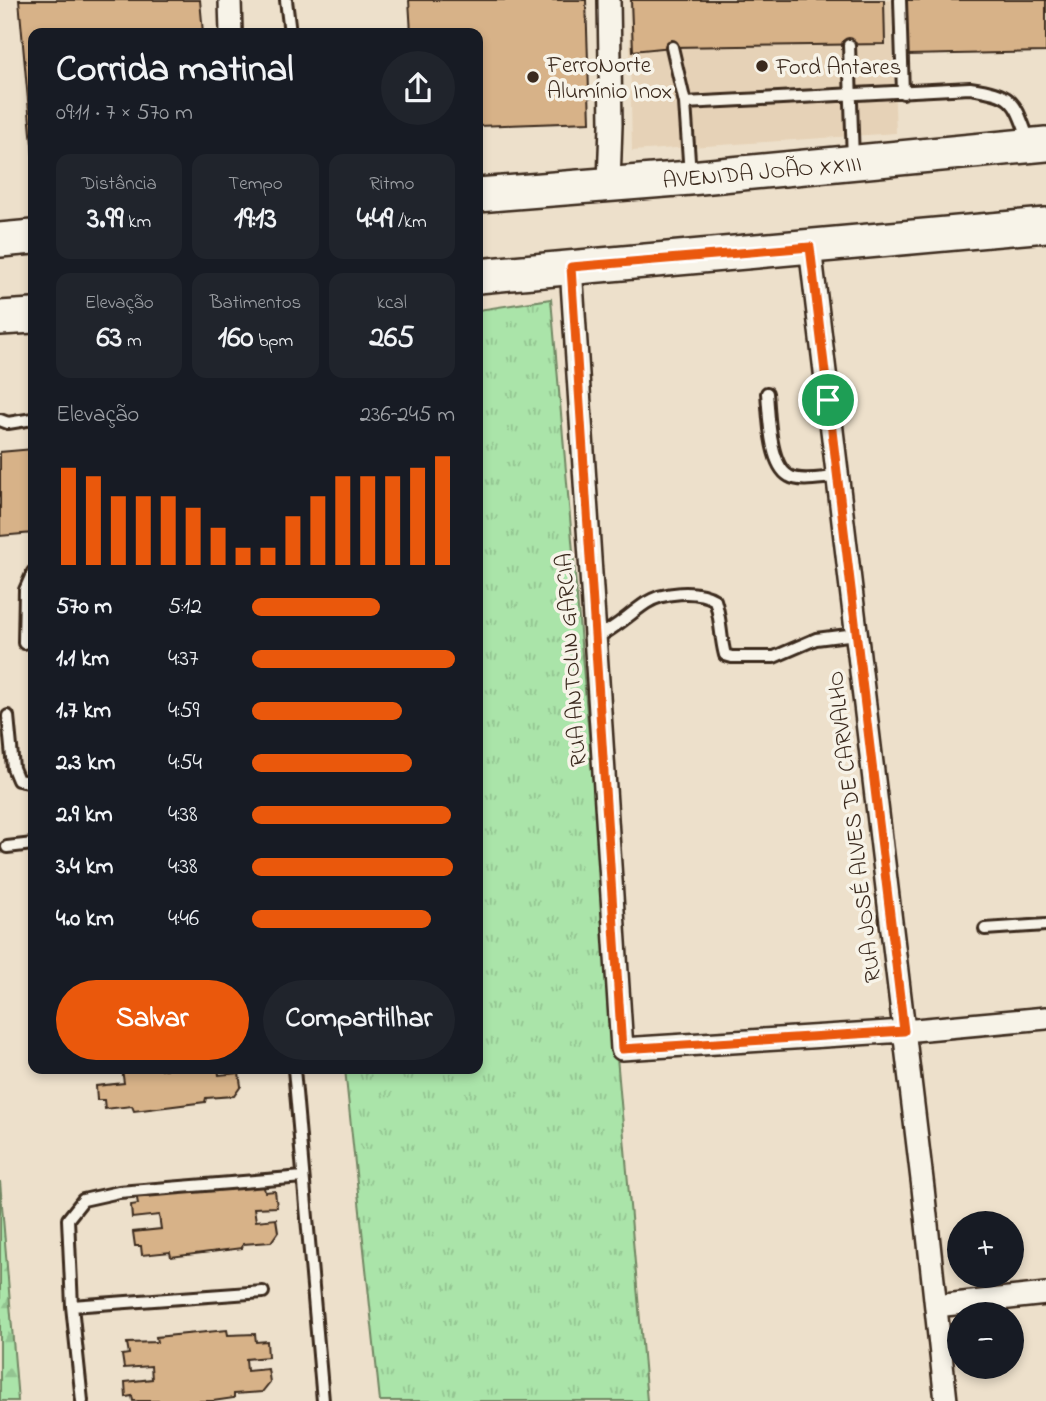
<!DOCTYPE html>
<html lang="pt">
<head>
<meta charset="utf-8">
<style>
	body { margin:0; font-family:"Indie Flower",sans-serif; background:#20242c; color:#f1f3f6; height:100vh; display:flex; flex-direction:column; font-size:26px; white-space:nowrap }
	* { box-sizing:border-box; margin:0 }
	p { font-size:23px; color:#9ea1a6 }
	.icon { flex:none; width:38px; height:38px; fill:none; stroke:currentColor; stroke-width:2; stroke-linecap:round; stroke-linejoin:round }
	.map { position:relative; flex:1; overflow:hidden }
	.sheet { position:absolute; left:28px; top:28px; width:455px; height:1046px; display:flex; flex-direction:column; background:#171b24; border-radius:14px; box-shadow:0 4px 10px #0003 }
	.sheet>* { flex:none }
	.controls { position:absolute; left:947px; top:1211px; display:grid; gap:14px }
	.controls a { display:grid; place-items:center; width:77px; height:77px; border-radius:50%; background:#171b24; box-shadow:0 4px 10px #0003; font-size:35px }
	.pin { position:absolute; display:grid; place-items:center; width:60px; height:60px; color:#fff; margin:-30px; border:4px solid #fff; border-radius:50%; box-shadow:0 2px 7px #0007 }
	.round { display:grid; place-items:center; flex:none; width:74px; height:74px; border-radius:37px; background:#20242c }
	.overview { display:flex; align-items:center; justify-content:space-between; height:119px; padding:0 28px }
	h1 { font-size:38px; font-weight:700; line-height:52px }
	.stats { display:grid; grid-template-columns:repeat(3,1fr); gap:10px; height:119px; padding:7px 28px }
	.stats div { display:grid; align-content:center; border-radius:14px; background:#20242c; text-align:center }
	.stats b { font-size:30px; font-weight:700 }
	.stats small { font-size:19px; font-weight:400 }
	.stats p { font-size:19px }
	.chart { height:196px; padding:14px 28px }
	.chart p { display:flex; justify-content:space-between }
	.chart svg { width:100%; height:126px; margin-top:7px; stroke:#ea580c; stroke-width:6 }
	.cta { display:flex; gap:14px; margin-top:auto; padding:14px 28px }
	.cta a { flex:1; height:80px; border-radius:42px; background:#ea580c; color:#fff; font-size:28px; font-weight:700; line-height:80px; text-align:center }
	.cta a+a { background:#20242c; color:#f1f3f6 }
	ul { padding:0 28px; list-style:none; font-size:23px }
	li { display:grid; grid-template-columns:112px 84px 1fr; align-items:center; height:52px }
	li i { height:18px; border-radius:9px; background:#ea580c }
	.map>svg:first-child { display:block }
	.built { fill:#e6d2b7 }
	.grass { fill:url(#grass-tufts); stroke:#728764; stroke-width:2 }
	.forest { fill:url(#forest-firs); stroke:#728764; stroke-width:2 }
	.building { fill:#d7b288; stroke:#3b2a1e; stroke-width:2 }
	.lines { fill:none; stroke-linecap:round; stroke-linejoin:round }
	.lane-casing { stroke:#3b2a1e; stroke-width:16 }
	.street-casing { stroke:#3b2a1e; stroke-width:26 }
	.primary-casing { stroke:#3b2a1e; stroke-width:38 }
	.lane { stroke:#f7f3e8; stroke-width:10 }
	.street { stroke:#f7f3e8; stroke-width:21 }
	.primary { stroke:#f7f3e8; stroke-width:33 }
	.route-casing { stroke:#fff; stroke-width:14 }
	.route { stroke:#ea580c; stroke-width:9 }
	.poi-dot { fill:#3b2a1e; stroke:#f7f3e8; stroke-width:2.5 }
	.labels { text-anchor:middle; stroke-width:7; stroke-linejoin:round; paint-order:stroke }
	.poi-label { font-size:23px; fill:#3b2a1e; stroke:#f7f3e8; text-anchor:start }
	.street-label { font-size:23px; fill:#3b2a1e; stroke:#f7f3e8 }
</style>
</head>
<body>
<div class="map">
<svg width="1046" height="1401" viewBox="0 0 1046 1401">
	<defs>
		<pattern id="grass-tufts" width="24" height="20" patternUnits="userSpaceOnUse" patternTransform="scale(1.75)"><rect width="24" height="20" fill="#aae4a9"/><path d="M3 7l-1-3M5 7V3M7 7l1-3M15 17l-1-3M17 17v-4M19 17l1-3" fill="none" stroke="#93c491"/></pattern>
		<pattern id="forest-firs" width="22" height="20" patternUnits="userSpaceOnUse" patternTransform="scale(1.75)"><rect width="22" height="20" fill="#aae4a9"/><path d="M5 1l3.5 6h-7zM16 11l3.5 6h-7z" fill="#93c491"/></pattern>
	</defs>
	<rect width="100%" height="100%" fill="#ede0cb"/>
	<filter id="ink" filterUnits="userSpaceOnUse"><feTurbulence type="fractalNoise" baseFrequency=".0143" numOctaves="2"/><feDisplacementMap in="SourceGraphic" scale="14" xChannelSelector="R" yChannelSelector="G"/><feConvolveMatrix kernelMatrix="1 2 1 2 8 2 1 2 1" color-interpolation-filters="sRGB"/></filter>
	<g filter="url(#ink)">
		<!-- built -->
		<path class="built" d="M629,0H891L896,133L632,151Z"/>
		<!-- grass -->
		<path class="grass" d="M551,299L647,1401H380L345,1069H478V310Z"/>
		<!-- forest -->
		<path class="forest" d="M0,1181L18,1401H0Z"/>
		<!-- building -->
		<path class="building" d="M19,0H200L203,33H33V156Z
			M409,0H586L590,122L478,126V33H411Z
			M631,0H884L885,44L672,47L633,51Z
			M906,0H1046V52L908,55Z
			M33,449V533L0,536V452Z
			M95,1069H218L219,1075L239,1073L241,1086L234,1096L206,1098L205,1102L134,1111L132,1106L105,1109L104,1100H97L96,1086L124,1083L122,1069L95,1072Z
			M263,1183L265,1192L275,1191L277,1207L254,1208L256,1221L276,1219L278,1232L271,1242L243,1244L242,1248L171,1257L170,1252L142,1255L141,1246H135L133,1232L161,1229L159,1215L132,1218L131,1205L138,1204L136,1193Z
			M227,1330L228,1335L255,1334L256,1342L267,1341L268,1357L246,1359L247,1371L268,1369L270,1382L262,1392L234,1394V1398L213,1401H133L132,1396L126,1397L125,1382L152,1379L151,1366L124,1368L122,1355L129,1354L127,1343L157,1342L156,1337Z"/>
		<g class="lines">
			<defs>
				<path id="lane" d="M286,0L290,33
					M900,0L903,93
					M849,45L853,160
					M672,47L685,103L690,175
					M685,103L970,88C1016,95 1014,101 1030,143
					M767,393C769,414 769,465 789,476C801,483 824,477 838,477
					M0,420L8,423L33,419
					M595,638C615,629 628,615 646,603C663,592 697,589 715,600C721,618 720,637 725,655L732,657H774L816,639L856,634
					M24,643L25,590L33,572
					M8,716L13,768L18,780L33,783
					M7,847L33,844
					M985,929L1046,925
					M294,1069L323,1401
					M72,1306L263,1292
					M82,1401L72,1306L68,1219L83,1200L119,1192L303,1177"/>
				<path id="street" d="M230,0L231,33
					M609,183L611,125L609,0
					M810,247L923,1188L946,1401
					M571,267L622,1049L904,1031L1046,1018
					M936,1306L1046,1294"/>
				<path id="primary" d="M478,195L690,178L1046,144
					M0,240L33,237
					M478,276L1046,225
					M0,318L33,316"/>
			</defs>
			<!-- lane casing -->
			<use href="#lane" class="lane-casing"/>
			<!-- street casing -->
			<use href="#street" class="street-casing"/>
			<!-- primary casing -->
			<use href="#primary" class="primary-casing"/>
			<!-- lane -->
			<use href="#lane" class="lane"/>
			<!-- street -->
			<use href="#street" class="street"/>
			<!-- primary -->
			<use href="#primary" class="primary"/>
		</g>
	</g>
	<g class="lines" filter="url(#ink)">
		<defs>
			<path id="route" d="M810,247L904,1031L622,1049L571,267Z"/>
		</defs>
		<!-- route casing -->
		<use href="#route" class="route-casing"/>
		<!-- route -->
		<use href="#route" class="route"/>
	</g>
	<!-- markers -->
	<g class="poi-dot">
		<circle cx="762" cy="66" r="7"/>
		<circle cx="533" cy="77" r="7"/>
	</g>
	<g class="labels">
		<!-- poi labels -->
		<g class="poi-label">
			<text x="547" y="72">FerroNorte<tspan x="547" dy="26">Alumínio Inox</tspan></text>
			<text x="776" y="74">Ford Antares</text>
		</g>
		<!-- street labels -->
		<g class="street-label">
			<text transform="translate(762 171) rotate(-5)" y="8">AVENIDA JOÃO XXIII</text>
			<text transform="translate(570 660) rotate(-94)" y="8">RUA ANTOLIN GARCIA</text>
			<text transform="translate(853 827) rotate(-97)" y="8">RUA JOSÉ ALVES DE CARVALHO</text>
		</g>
	</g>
</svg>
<div class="controls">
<a>+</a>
<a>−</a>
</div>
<div class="pin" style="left:828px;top:400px;background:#1e9e55"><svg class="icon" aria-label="arrive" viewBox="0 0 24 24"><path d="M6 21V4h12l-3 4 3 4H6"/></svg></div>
<section class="sheet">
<div class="overview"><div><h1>Corrida matinal</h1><p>09:11 · 7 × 570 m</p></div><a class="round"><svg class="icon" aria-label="share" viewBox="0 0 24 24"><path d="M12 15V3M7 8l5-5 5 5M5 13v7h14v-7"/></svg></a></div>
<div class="stats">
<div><p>Distância</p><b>3.99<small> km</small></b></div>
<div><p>Tempo</p><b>19:13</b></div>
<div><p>Ritmo</p><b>4:49<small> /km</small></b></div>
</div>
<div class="stats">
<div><p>Elevação</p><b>63<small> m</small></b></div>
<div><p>Batimentos</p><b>160<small> bpm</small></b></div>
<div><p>kcal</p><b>265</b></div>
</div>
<div class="chart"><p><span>Elevação</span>236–245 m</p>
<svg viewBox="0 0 160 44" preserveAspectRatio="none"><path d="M5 44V10M15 44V13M25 44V20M35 44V20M45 44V20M55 44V24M65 44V31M75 44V38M85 44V38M95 44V27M105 44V20M115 44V13M125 44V13M135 44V13M145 44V10M155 44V6"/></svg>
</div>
<ul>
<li><b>570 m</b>5:12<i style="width:63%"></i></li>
<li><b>1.1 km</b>4:37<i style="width:100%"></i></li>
<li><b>1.7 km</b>4:59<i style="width:74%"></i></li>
<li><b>2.3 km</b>4:54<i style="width:79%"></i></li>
<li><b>2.9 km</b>4:38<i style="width:98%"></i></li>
<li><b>3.4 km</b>4:38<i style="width:99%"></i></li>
<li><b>4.0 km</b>4:46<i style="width:88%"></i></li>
</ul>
<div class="cta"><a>Salvar</a><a>Compartilhar</a></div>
</section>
</div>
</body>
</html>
